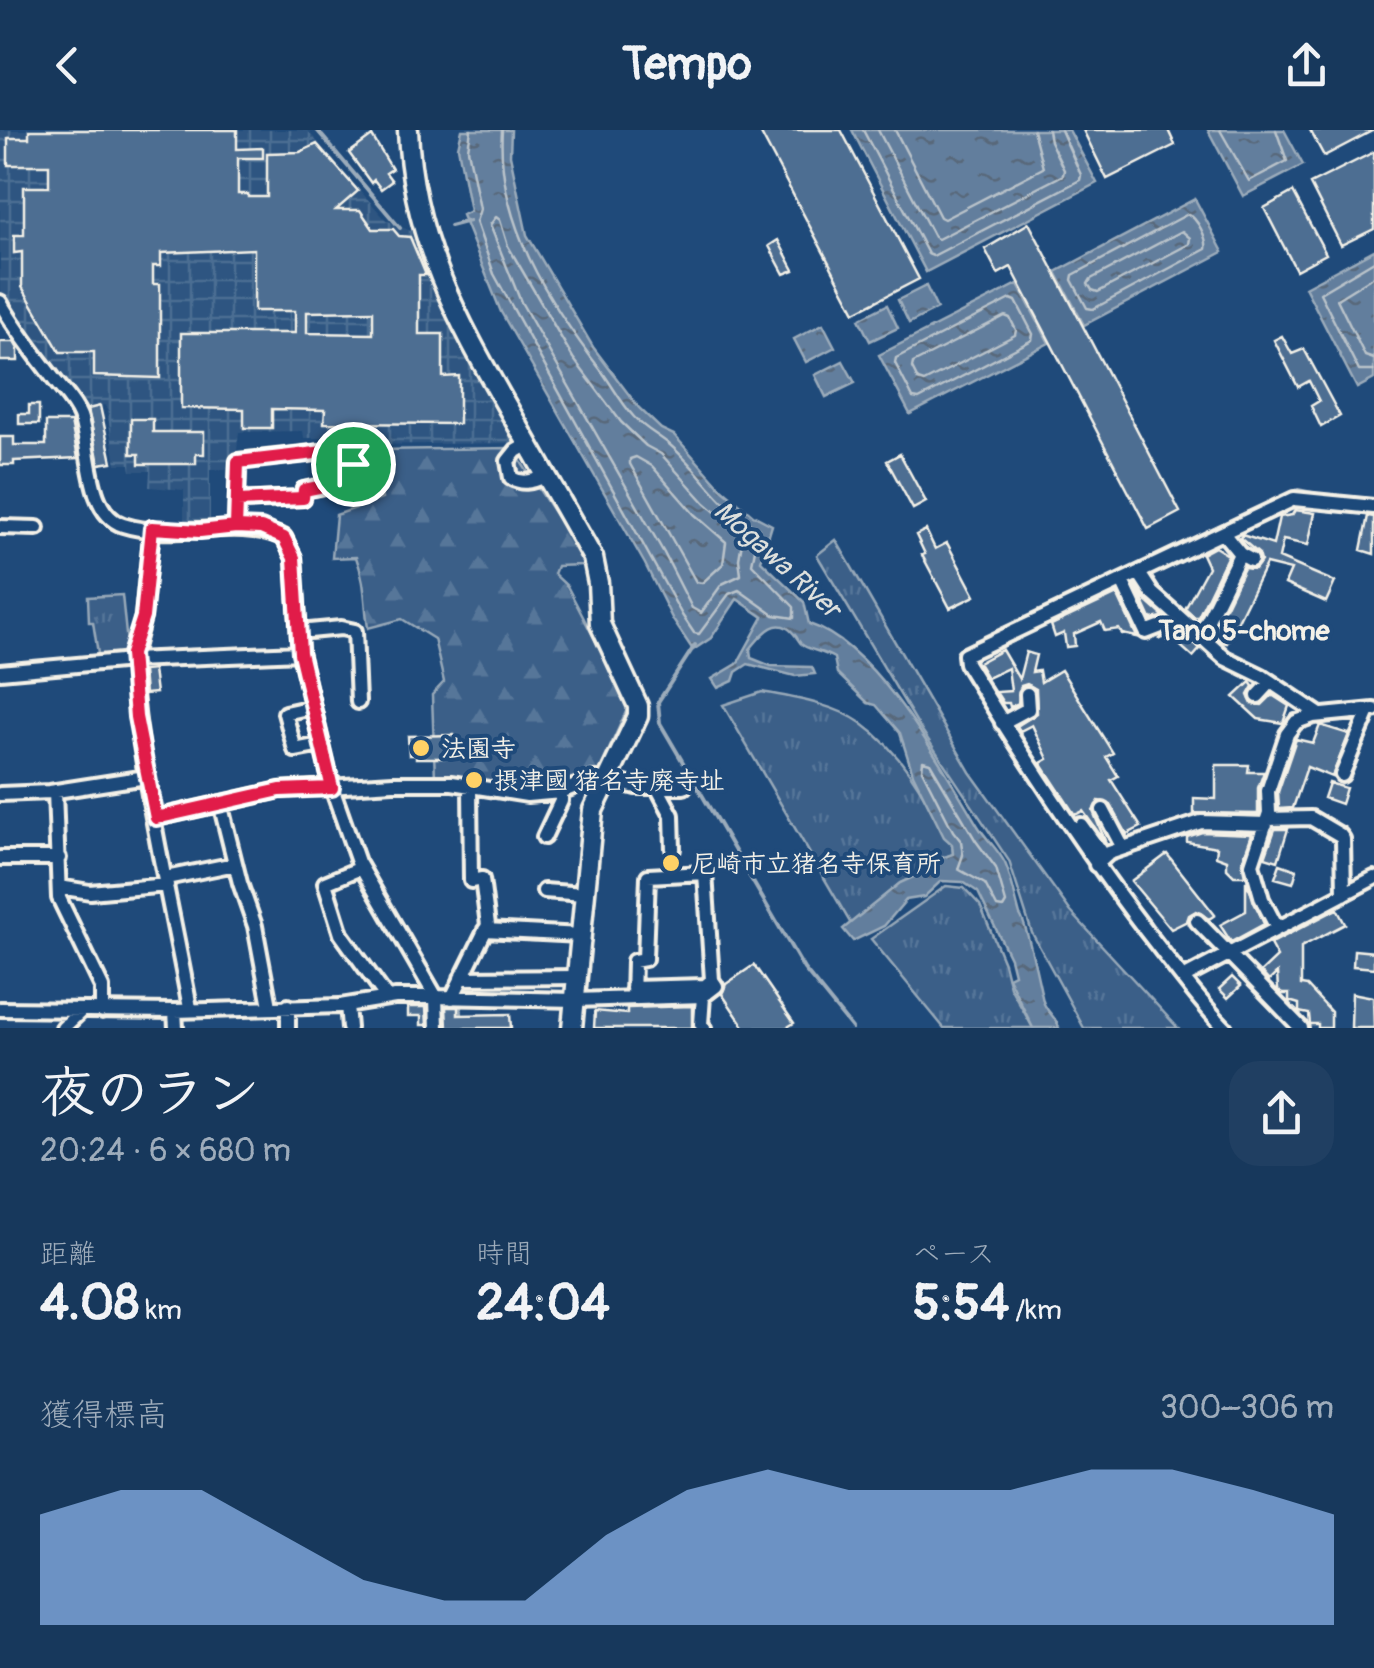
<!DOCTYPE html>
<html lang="ja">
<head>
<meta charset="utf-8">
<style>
	body { margin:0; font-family:Pangolin,"Klee One",sans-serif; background:#203f62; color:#f1f3f6; height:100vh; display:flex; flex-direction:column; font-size:38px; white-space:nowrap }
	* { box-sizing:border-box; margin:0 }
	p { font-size:32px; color:#9eacbb }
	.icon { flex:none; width:55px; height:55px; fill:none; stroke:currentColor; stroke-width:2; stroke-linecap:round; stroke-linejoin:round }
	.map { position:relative; height:898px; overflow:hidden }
	.side { display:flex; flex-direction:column; background:#17385c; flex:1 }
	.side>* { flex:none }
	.pin { position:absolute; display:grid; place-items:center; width:85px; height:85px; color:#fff; margin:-42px; border:5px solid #fff; border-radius:50%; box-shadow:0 2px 10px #0007 }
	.round { display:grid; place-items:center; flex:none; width:105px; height:105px; border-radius:30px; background:#203f62 }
	.overview { display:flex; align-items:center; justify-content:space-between; height:170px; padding:0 40px }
	h1 { font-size:55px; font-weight:700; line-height:75px }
	.stats { display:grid; grid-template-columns:repeat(3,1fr); gap:15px; height:170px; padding:10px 40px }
	.stats div { display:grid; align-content:center }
	.stats b { font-size:50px; font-weight:700 }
	.stats small { font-size:28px; font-weight:400 }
	.stats p { font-size:28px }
	.chart { height:280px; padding:20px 40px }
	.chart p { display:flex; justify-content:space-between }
	.chart svg { width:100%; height:180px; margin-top:10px; fill:#90b9f0; opacity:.7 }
	header { display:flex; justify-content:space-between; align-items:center; height:130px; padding:0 40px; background:#17385c; font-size:45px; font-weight:700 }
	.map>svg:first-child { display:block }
	.industrial { fill:url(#industrial-grid) }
	.grass { fill:url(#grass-tufts); stroke:#97a8b8; stroke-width:2.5 }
	.forest { fill:url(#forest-firs); stroke:#97a8b8; stroke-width:2.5 }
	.water { fill:url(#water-ripples); stroke:#9cacbb; stroke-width:2.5 }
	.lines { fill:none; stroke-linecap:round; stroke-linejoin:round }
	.shore { stroke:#bac3ca; stroke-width:2.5 }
	.stream { stroke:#9cacbb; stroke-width:4 }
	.building { fill:#4d6e92; stroke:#f4f1e8; stroke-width:2.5; fill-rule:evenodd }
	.street-casing { stroke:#f4f1e8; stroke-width:20 }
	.secondary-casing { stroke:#f4f1e8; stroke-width:25 }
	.street { stroke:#1f4a7a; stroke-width:12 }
	.secondary { stroke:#1f4a7a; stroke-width:18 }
	.route-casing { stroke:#fff; stroke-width:20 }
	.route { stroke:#e11d48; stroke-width:12 }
	.poi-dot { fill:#ffd166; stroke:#1f4a7a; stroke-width:4 }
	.labels { text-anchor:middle; stroke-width:8; stroke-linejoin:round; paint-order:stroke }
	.poi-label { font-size:25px; font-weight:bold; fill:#f4f1e8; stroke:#1f4a7a; text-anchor:start }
	.water-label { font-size:28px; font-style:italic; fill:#dee0dd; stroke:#1f4a7a }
	.neighbourhood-label { font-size:28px; font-weight:bold; fill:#f4f1e8; stroke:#1f4a7a }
</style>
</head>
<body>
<header><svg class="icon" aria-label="back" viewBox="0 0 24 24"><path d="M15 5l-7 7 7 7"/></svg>Tempo<svg class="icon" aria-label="share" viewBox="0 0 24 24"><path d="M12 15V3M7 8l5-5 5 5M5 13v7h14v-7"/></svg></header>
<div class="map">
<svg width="1374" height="898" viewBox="0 0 1374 898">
	<defs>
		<pattern id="industrial-grid" width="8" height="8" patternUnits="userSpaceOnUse" patternTransform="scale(2.5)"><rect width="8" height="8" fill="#2d5581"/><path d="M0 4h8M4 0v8" fill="none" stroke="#4c6e93"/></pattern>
		<pattern id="grass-tufts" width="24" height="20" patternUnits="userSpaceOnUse" patternTransform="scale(2.5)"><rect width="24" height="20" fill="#3a5f88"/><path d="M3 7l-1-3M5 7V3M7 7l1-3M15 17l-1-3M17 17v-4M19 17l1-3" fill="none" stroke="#577699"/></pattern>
		<pattern id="forest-firs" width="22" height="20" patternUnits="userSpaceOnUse" patternTransform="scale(2.5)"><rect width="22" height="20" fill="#3a5f88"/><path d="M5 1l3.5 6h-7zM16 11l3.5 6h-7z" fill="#577699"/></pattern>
		<pattern id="water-ripples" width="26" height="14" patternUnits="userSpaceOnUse" patternTransform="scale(2.5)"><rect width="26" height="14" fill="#627e9d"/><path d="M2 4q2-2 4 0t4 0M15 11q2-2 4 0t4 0" fill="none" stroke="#58687a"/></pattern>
	</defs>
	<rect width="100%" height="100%" fill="#1f4a7a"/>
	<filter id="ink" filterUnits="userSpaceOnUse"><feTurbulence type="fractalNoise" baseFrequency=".01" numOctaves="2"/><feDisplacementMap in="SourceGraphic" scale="20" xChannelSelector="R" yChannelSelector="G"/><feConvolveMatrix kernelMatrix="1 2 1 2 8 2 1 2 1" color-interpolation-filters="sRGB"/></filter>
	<g filter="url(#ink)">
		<!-- industrial -->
		<path class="industrial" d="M0,0H307L386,90L413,102L436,166L516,308L514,313L348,315L337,308H304L303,301L239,302L235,339L210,340V395H184V360L149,357L150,341H131L130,334H116L106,275L83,279L15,193L0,164Z"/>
		<!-- grass -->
		<path class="grass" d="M836,410L970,642L1071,782L1178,898H1084L1032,803L1009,731L917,593L817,425Z
			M122,465L128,524L125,527L99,530L93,492H89L88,467Z
			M762,562C794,568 834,574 861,593C900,621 925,663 944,706L952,714L953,724L939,729L931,739L900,753L851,794L723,575Z
			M946,756L964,758L980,775L1004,833L1010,857L1033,898H944L871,809Z"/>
		<!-- forest -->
		<path class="forest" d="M512,318L585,430L582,435L557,436L554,444L567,456L629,575L597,646L568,650L555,661L435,649L432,565L444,552L434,509L402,489L368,498C364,471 366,453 356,427L332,428L336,385L382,369L376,320Z"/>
		<!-- water -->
		<path class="water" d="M462,0H511L510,25L527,105L593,217L639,278L661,299L674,305L721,358L753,385L772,395L761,431L804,472L809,494C877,516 942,636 978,696C986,709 998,719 1005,733C1012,749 1015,768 1020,785C1027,793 1039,855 1043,871C1046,882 1056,886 1059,898H1033L1008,847L1014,844L1010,828L978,762L963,752L941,751L924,767L906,770L884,796L853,811L843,799L900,753L931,739L939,729L953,724L952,714L944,707L913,644L900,603L876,575L868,573L837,543L834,528C824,522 813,521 804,516C798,513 799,509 794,504C777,483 761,506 750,519L751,528L771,536L812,537L815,544L795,546L748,534L736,542L733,551L718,558L712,549L737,534L763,487L737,469L711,508L693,520L673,490L645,434L501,182L462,85L470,81L458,17Z
			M852,0H1069L1097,53L926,142Z
			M1208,0H1284L1303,35L1243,66Z
			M1195,69L1223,122L1084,195L1056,142Z
			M1374,120V249L1357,258L1305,157Z
			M1018,154L1049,213L910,284L879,225Z
			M926,156L937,179L909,193L898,170Z
			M887,175L898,198L870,211L859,189Z
			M823,194L835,217L806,232L794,209Z
			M843,231L855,253L826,267L815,245Z"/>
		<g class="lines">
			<!-- shore -->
			<path class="shore" d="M471,0L468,19L480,79L476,92L494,144L682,485L694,503L699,504L729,464L739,460L774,485L794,488V477L752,434L759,399C721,380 702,342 670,315C658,305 645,299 634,287C622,274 613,257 603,243C549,174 496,91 502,0
				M863,0L928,124L933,126L1080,50L1081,45L1061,0
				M878,0L934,107L938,109L1063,45L1064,40L1050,11L1048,0
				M895,0L940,87L944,89L1043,38L1033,0
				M1220,0L1249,51L1287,31L1276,0
				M1188,84C1197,88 1208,109 1206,119L1093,179L1087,178L1072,150L1073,145Z
				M496,87L500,90L508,116L573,228L621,292L646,316L661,324L705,373L743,406L739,429L741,445L722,454L701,483L692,478L664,423L521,172L490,95Z
				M1182,101L1190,108L1189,114L1098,162L1092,160L1088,154L1091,149Z
				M1374,131L1320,163L1359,241H1374
				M1374,146L1337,169L1365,226L1374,229
				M1011,169L1016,171L1033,204L1032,210L919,269L913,268L895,233L896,228Z
				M1005,186L1010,188L1016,200L1015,205L924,252L918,250L912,238L913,233Z
				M636,327L652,336L694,384L726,412L723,434L702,453L696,452L630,334V329Z
				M923,631L930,633L976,711L996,738L1006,773L1003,778L997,777L985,754L958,739L963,725L961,711L953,701L922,640Z"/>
			<!-- stream -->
			<path class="stream" d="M317,0L400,98
				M450,96L469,91
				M1360,370L1374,369
				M1008,497L1298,360L1327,366
				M695,515L658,572L660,593L804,839L852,898
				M460,875L463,898"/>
		</g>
		<!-- building -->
		<path class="building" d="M29,0H237V19L263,18V28H238V64H248V67H267V23L300,22L317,14L358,61L336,80H360L373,99H393L399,106L410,107L426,145H419V204H443V247L459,246V294L324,293L325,280L272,279V298H244V279L181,278V203H295V181H254V119L161,123V136H153V154H160V248L94,246V222H60L22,157V122L14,123V105H24V57H49V35H8V8H29ZM373,181V204L307,203V182Z
			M759,0H841L919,149L855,182Z
			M1083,0H1168L1175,15L1107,49Z
			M1310,0H1374L1324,26Z
			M372,6L392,39L386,43L392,51L381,59L374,50L371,53L349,23Z
			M1374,22V99L1341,115L1310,54Z
			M1293,62L1326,124L1296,140L1264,78Z
			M1029,93L1180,382L1148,399L1011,137L998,144L985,119Z
			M778,110L794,140L784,144L769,116Z
			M1282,206L1292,224L1304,219L1340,286L1321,297L1311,276L1319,271L1309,251L1298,257L1274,210Z
			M0,212H14L18,219V231H0Z
			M29,275H39V294H19V284H29Z
			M100,276L112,332L99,334L88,279Z
			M131,289H153V302H204V324H196V334H139V324H131Z
			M46,292H71L78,328L14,331V335H0V307H14V315H46Z
			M900,324L926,372L913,379L887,331Z
			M1295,380L1315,383L1308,415L1283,410L1279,428L1335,452L1326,472L1285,454L1291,440L1266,434L1227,513L1222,512L1213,504L1216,496L1244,438L1255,439L1261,431L1259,424L1240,408L1242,405L1273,415L1279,387L1292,385Z
			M1368,386L1374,387V424L1361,420Z
			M926,400L935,419L947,413L975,466L950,478L922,425L925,424L916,405Z
			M1215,417L1228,425L1198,487H1194L1185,479L1208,437L1202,424Z
			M1136,456L1145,470L1200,519L1193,527L1174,510L1168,513L1165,507L1159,510L1167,502L1168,493L1162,487L1151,489Z
			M1117,464L1137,507L1122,504L1119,499L1105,501L1101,492L1074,504L1075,516L1066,517L1064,503L1055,507L1051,495Z
			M1002,520L1019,549L1026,522L1036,525L1032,542L1039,541L1041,552L1061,540L1113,623L1106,627L1118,646L1111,650L1141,697L1127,704L1111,675L1099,671L1093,681L1106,713L1083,681L1075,685L1041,633L1048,629L1032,595L1020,601L1017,596L1037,583L1036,559L1027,554L1021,556L1018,573L1010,577L1009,573H1003L996,562L1011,561L1008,538L987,548L978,533Z
			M153,540L156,563L145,564L143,541Z
			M1250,552L1253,556L1248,565L1252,574L1262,575L1272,565L1289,576L1283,593L1258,589L1234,567Z
			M1320,595L1349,604L1332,647L1307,637L1293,678L1279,679L1278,662L1296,609L1313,613Z
			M454,605L455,622L444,623V628H416V625H409L408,606Z
			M1216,635H1249L1248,642H1264L1258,658V684L1194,683V668L1216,669Z
			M1329,653L1346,658L1341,674L1324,668Z
			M1288,699L1278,731L1265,727L1275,699Z
			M1202,702L1252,704L1242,732L1245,746H1234L1227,739V730L1216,726L1217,717L1187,712V707Z
			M1167,724L1215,785L1209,789L1196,781L1189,785L1187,791L1171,799L1131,751Z
			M1280,734L1297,740L1293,753L1275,748Z
			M1246,751L1264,794L1231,812L1220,795L1246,781Z
			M1337,779L1345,794L1301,817V855L1307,856L1331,882V898H1318V894H1310L1309,884L1299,882V874L1289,871V864H1282L1278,860L1277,843L1269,851L1261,842L1277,827L1270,814Z
			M1354,820L1374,822V838L1353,836Z
			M754,835L794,893L786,898H745L722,864L726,854Z
			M1232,847L1241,856L1228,868L1219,859Z
			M1352,863L1373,867L1374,898H1351Z
			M692,876V898H594L595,881L627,884V878Z
			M408,877H426L427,895H421V886H408Z
			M446,877H458V885L510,884L511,898H447Z"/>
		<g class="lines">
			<defs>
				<path id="street" d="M0,172C15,199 34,223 53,248C62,260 74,271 80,286C91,318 86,383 123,395C176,412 232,387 284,407L294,428L300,523L332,658L358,732L436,867L575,870L703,866L716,856L712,850
					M528,314L516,321L508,331L511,348C524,355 533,351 546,346
					M0,397L37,398
					M236,397L238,331L341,320C354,327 353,337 353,350L304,360L303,368L237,371
					M1223,403L1240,424L1251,430
					M1139,443L1152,463L1225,528L1262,546L1320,585
					M1122,451L1146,502L1159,497
					M299,502L341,498L355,501L358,572
					M1200,506L1240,424
					M0,542L132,530L143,487L152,398
					M1258,566L1271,552
					M312,577L285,583L295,620L321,615
					M1002,593L1028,579L1027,564
					M1342,645L1369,581
					M657,657L672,685L673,719
					M55,661L59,768L102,857V881
					M0,664L50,662L146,647
					M220,673L240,753L255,796L270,876
					M1103,680L1123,718
					M156,688L280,660L393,653H452L527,665L561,662L593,649H606L636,657H684
					M1267,689L1311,688L1340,705L1343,709L1344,764
					M1081,695L1104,727
					M544,707L561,671V662
					M0,728H59
					M1096,735L1109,723L1201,692L1266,694
					M361,738L325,753L341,804L387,868
					M166,748L235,734
					M59,757L90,762L167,755
					M544,761L584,764
					M1197,791L1301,898
					M1277,798L1262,769L1252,734L1269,683L1268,661L1287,604L1296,592L1313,586L1374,580
					M485,800L581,805
					M461,848L577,847
					M1183,848L1374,748
					M633,858L705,856L712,850L705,743L648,746L645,829L634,831L633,868
					M703,866L701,894L704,898
					M452,868L488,795L482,749L471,751L470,658
					M347,875L349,898
					M288,876V898
					M190,878C169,763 140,647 132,530L300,523
					M0,879L175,881L340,876L395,867H436L437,898
					M175,881L176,898
					M63,898L81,881
					M1225,898C1196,868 1173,835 1147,802C1081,716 1023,626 966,533L965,525L1294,369L1374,377"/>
				<path id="secondary" d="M408,0C412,108 457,189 509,280C537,330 565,379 593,428L598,453L600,494L638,576V586L593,680L572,898"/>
			</defs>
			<!-- street casing -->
			<use href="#street" class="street-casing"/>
			<!-- secondary casing -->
			<use href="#secondary" class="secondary-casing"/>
			<!-- street -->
			<use href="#street" class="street"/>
			<!-- secondary -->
			<use href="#secondary" class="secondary"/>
		</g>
	</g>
	<g class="lines" filter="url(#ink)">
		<defs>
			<path id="route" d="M353,334V350L304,360L303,368L237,371L236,397L200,401L152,398L143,487L131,524L136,587L156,688L280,660L332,658L300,523L294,428L284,408L261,398L236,397L238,332L341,320L348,324L353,334"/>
		</defs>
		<!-- route casing -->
		<use href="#route" class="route-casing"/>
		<!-- route -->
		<use href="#route" class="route"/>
	</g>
	<!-- markers -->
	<g class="poi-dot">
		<circle cx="421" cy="618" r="10"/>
		<circle cx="474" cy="650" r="10"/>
		<circle cx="671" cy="733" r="10"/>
	</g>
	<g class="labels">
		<!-- poi labels -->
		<g class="poi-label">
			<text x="441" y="627">法園寺</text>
			<text x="494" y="659">摂津國 猪名寺廃寺址</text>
			<text x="691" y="742">尼崎市立猪名寺保育所</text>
		</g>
		<!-- water labels -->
		<g class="water-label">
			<text transform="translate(778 429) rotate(42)" y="10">Mogawa River</text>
		</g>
		<!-- neighbourhood labels -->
		<g class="neighbourhood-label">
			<text x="1244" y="510">Tano 5-chome</text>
		</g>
	</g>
</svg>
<div class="pin" style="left:353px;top:334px;background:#1e9e55"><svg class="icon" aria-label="arrive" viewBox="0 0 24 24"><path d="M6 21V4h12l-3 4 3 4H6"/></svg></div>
</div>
<section class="side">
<div class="overview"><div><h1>夜のラン</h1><p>20:24 · 6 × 680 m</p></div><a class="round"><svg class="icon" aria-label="share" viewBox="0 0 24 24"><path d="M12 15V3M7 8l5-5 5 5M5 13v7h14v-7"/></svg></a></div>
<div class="stats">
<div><p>距離</p><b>4.08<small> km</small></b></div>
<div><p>時間</p><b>24:04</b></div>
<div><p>ペース</p><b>5:54<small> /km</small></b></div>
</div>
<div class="chart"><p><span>獲得標高</span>300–306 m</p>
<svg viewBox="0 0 160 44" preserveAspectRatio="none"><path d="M0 44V17L10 11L20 11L30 22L40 33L50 38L60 38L70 22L80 11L90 6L100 11L110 11L120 11L130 6L140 6L150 11L160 17V44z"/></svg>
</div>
</section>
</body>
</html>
